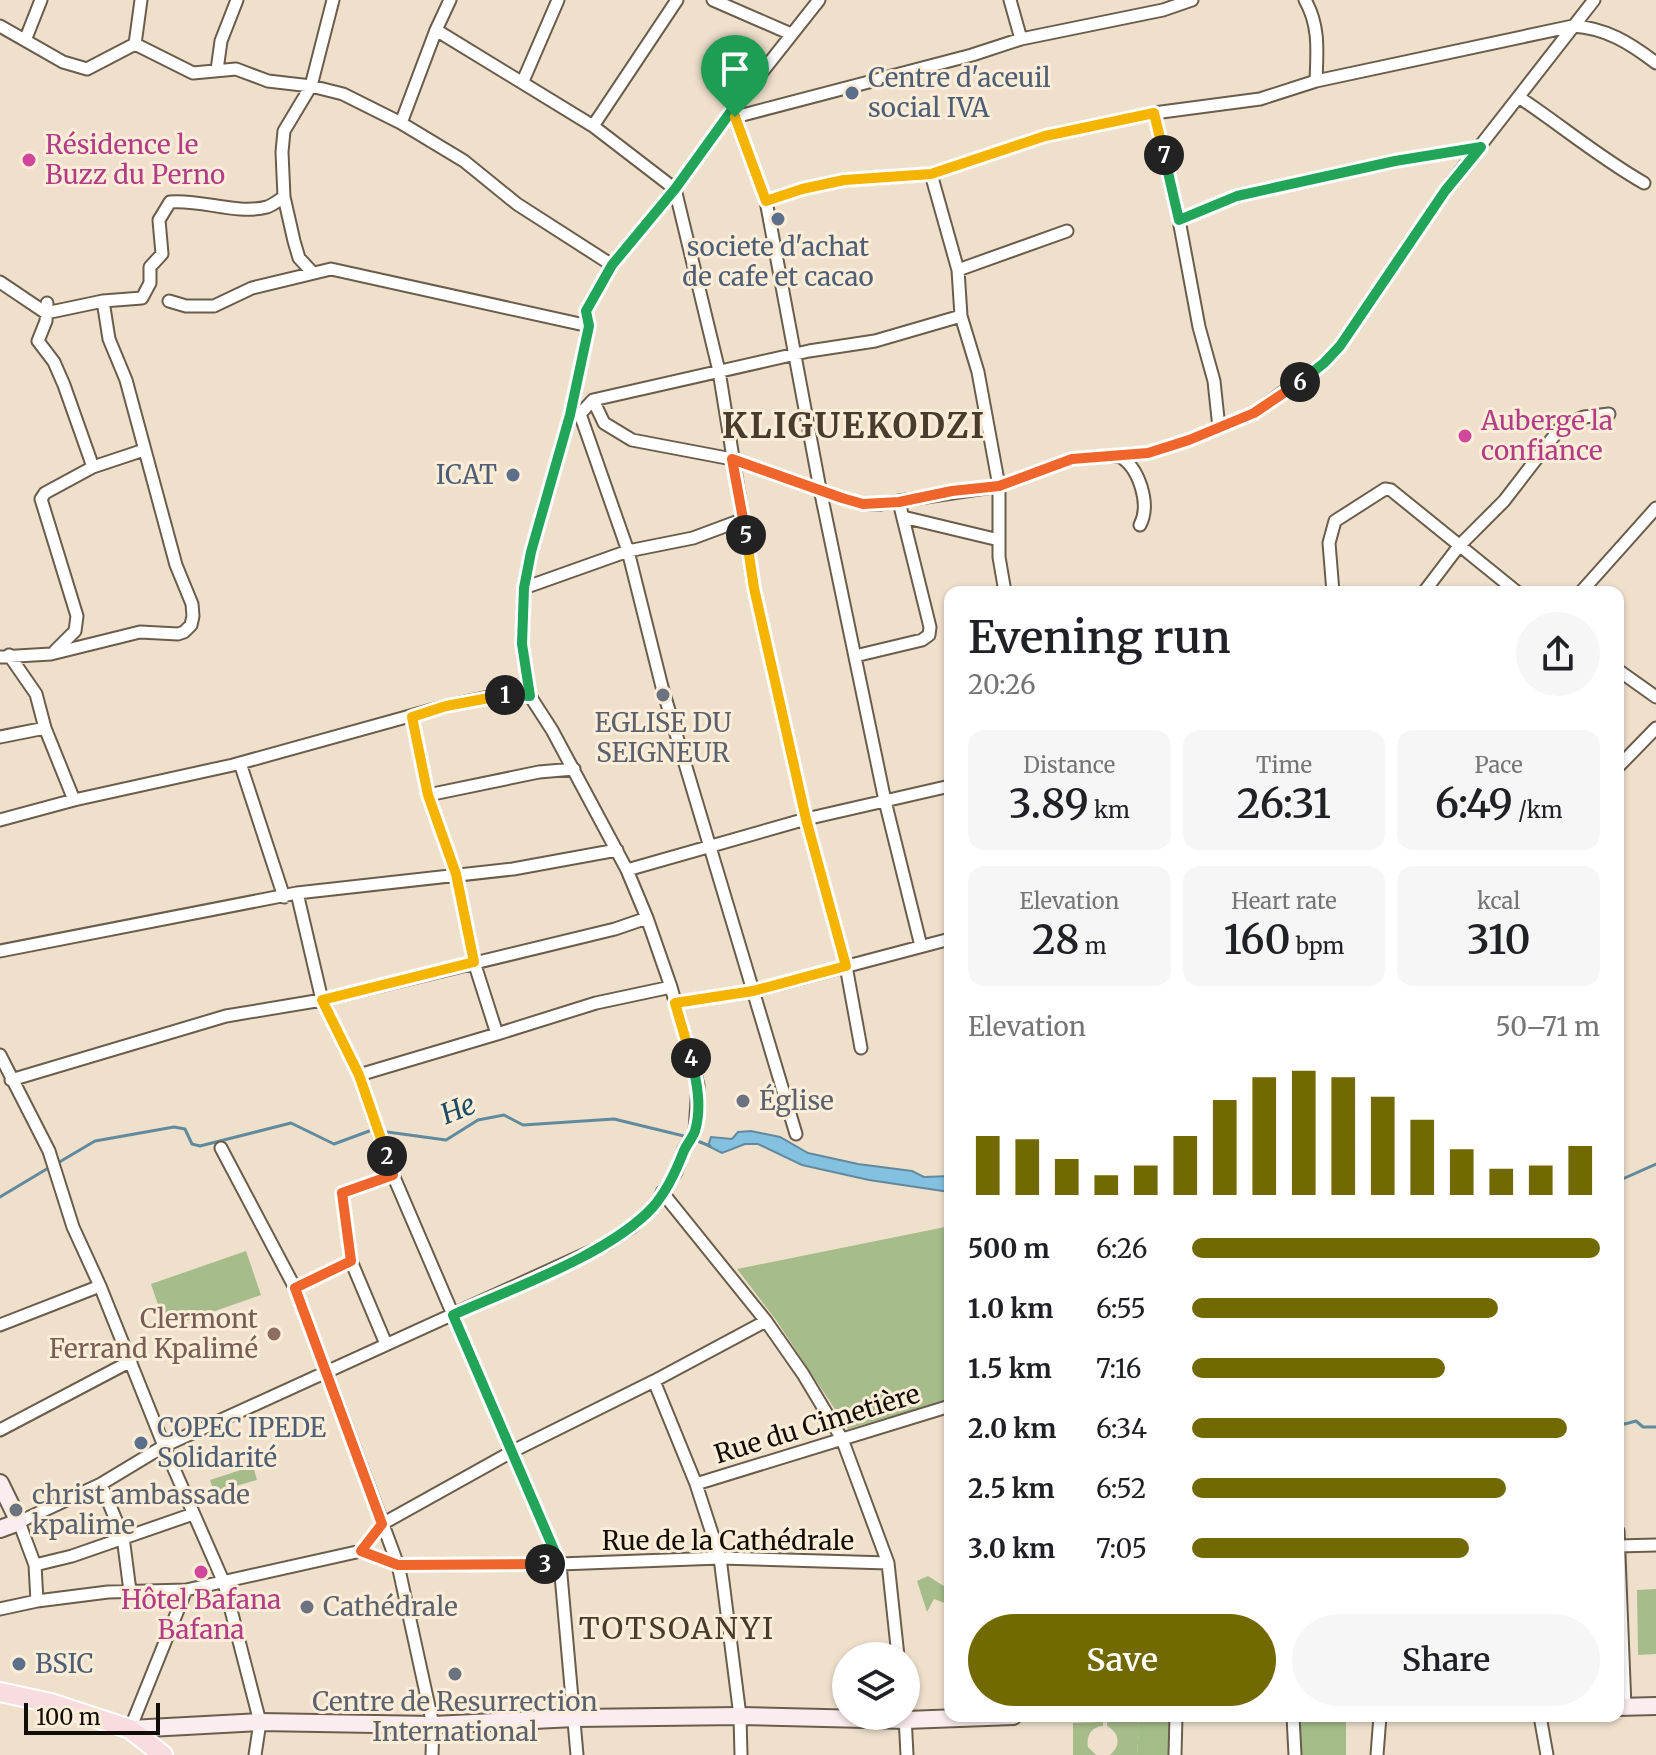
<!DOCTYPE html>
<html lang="en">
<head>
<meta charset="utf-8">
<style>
	body { margin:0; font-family:Merriweather,serif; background:#f6f6f6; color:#202124; height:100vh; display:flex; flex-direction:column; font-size:30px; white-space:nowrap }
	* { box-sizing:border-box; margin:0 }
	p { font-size:26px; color:#757577 }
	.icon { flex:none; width:44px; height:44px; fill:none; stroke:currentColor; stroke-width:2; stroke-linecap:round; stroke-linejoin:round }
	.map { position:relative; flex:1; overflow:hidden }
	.drawer { position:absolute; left:944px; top:586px; width:680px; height:1136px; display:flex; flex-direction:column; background:#fff; border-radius:16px; box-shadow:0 2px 6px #0004 }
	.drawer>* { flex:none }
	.fabs { position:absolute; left:832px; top:1642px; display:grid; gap:16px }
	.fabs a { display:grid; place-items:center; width:88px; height:88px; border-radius:50%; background:#fff; box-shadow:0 2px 6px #0004; font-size:40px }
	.scale { position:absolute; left:24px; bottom:20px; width:136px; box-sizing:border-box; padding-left:8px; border:4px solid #120d07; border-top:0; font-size:22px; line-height:28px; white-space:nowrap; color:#120d07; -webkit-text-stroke:6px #fcedd9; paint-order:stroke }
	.pin { position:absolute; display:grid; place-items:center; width:68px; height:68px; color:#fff; margin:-82px -34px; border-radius:50% 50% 50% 0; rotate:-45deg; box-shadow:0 0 8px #0007 }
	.pin .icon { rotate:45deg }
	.km { position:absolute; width:40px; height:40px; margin:-20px; border-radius:50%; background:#222; color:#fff; font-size:22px; line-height:40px; text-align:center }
	.round { display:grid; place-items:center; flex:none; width:84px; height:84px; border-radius:42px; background:#f6f6f6 }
	.headline { display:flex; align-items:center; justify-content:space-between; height:136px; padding:0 24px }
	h1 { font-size:44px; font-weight:600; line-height:60px }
	.metrics { display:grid; grid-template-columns:repeat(3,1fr); gap:12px; height:136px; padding:8px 24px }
	.metrics div { display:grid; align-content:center; border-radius:16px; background:#f6f6f6; text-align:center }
	.metrics b { font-size:40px; font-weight:600 }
	.metrics small { font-size:22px; font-weight:400 }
	.metrics p { font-size:22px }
	.chart { height:224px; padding:16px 24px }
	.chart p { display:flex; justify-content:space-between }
	.chart svg { width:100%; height:144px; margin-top:8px; stroke:#726902; stroke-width:6 }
	.button { display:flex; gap:16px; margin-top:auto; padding:16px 24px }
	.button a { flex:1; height:92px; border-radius:48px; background:#726902; color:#fff; font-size:32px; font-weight:600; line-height:92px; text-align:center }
	.button a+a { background:#f6f6f6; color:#202124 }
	ul { padding:0 24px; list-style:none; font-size:26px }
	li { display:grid; grid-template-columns:128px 96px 1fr; align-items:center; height:60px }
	li i { height:20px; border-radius:10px; background:#726902 }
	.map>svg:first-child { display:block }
	.green { fill:#a6bc8b }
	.forest { fill:#a4bc87 }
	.water { fill:#84c0e0; stroke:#628a9f; stroke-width:2 }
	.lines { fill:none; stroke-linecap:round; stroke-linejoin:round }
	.stream { stroke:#628a9f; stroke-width:3 }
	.minor-casing { stroke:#6a5d4c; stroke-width:15 }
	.secondary-casing { stroke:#6a5d4c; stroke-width:20 }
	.primary-casing { stroke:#fff; stroke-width:22 }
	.minor { stroke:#fff; stroke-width:11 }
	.secondary { stroke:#fbedef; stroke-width:16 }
	.primary { stroke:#f8dcdf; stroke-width:18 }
	.split-1-casing { stroke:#fff; stroke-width:16 }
	.split-2-casing { stroke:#fff; stroke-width:16 }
	.split-3-casing { stroke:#fff; stroke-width:16 }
	.split-4-casing { stroke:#fff; stroke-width:16 }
	.split-5-casing { stroke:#fff; stroke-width:16 }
	.split-6-casing { stroke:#fff; stroke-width:16 }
	.split-7-casing { stroke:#fff; stroke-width:16 }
	.split-8-casing { stroke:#fff; stroke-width:16 }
	.split-1 { stroke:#22a559; stroke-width:10 }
	.split-2 { stroke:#f5b400; stroke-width:10 }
	.split-3 { stroke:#f0652b; stroke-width:10 }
	.split-4 { stroke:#22a559; stroke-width:10 }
	.split-5 { stroke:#f5b400; stroke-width:10 }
	.split-6 { stroke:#f0652b; stroke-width:10 }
	.split-7 { stroke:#22a559; stroke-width:10 }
	.split-8 { stroke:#f5b400; stroke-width:10 }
	.service-dot { fill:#5c6f8a; stroke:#fcedd9; stroke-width:3 }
	.hotel-dot { fill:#d1479c; stroke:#fcedd9; stroke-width:3 }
	.worship-dot { fill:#6b7280; stroke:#fcedd9; stroke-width:3 }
	.education-dot { fill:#8d6e63; stroke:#fcedd9; stroke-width:3 }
	.labels { text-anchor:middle; stroke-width:6; stroke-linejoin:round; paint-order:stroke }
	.service-label { font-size:26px; fill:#4e5e75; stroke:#fcedd9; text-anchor:start }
	.hotel-label { font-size:26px; fill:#b23c85; stroke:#fcedd9; text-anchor:start }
	.worship-label { font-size:26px; fill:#5b616d; stroke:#fcedd9; text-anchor:start }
	.education-label { font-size:26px; fill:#785e54; stroke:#fcedd9; text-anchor:end }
	.street-label { font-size:26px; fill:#120d07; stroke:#fcedd9 }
	.water-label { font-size:28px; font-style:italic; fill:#1c4c63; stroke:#fcedd9 }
	.quarter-label { font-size:30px; letter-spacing:2px; fill:#483c2c; stroke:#fcedd9 }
	.district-label { font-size:34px; font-weight:bold; letter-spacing:2px; fill:#483c2c; stroke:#fcedd9 }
</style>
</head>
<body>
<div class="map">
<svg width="1656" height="1755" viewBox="0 0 1656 1755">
	<rect width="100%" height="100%" fill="#efe0cc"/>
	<!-- green -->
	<path class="green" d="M950,1226V1399L848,1429L776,1320L737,1269Z
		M246,1251L261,1295L166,1328L151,1284Z
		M253,1466L257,1480L214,1492L210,1480Z
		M928,1576L950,1590V1605L934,1599L927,1612L917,1581Z
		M1656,1589V1654L1638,1655L1637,1590Z
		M1140,1721L1137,1755H1110C1121,1746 1120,1733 1107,1726V1722Z
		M1103,1722V1726C1091,1727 1086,1736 1088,1747L1096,1755H1073V1723Z"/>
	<!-- forest -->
	<path class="forest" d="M1140,1716H1167L1174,1722L1173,1755H1137Z
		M1299,1716H1346V1755H1299L1296,1719Z"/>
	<!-- water -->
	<path class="water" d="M751,1131L780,1137L808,1153L858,1164L912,1171L924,1177L950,1176V1192L869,1180L802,1165L758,1144H745L722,1153L708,1146L711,1137L732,1139L738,1132Z"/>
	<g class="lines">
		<!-- stream -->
		<path class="stream" d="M380,1131L446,1140L478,1120L504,1115L523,1125L614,1119L688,1137
			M695,1140L710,1146
			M56,1164L95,1141L174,1127L185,1129L192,1144L200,1146L291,1123L334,1144L372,1130
			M1618,1181L1656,1164
			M0,1197L50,1167
			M1618,1422L1625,1424L1636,1421L1643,1427H1656"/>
		<defs>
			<path id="minor" d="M713,0L791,34
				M1010,0L1021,39
				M1305,0C1320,26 1317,52 1316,81
				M0,26L63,62L87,69L135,44L193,73L236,69L268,81L311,86L343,94L401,123L464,161L517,204L612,265
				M436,30L593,126L675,189L719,371L754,588L806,819L846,966L861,1048
				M26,38L41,0
				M135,44L141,0
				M217,70L221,41L237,0
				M523,81L558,0
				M1520,98C1562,126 1600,158 1644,183
				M732,110L766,201L820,489L885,801L921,946
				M1154,113L1179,220L1199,327L1214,381L1219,428
				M735,117L972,55L1021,39L1163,10L1192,0
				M401,123L436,30L450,0
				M593,126L677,0
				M931,174L958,270L961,316L978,372L999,486V557L1005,592
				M766,201L802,189L844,180L931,174L1045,136L1154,113L1260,99L1316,81L1573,26C1606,28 1630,43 1656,63
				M1179,220L1237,196L1395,161L1481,147
				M958,270L1067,231
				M313,273L299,258L294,241L284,197L282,152L284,131L311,86L333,0
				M0,282L46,313L103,301L142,298L150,283V267L162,254L159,220L170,202C202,199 236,215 267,207C273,205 279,200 284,197
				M169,301L186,306H214L252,288L331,269L589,326
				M47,303L46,321L38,341L54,362L64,385L93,467L45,493L41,499L77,616L75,631L55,651
				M593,400L604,423L632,440L732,459L842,498L863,504H880L999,486L1072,459L1148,453L1189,440L1254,413L1324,363L1340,346L1445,191L1594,0
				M580,414L628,551L662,687L796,1134
				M575,415L580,414L593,400L809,351L875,341L961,316
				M1119,456C1139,467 1151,504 1140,525
				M93,467L144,450
				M903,517L999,540
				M524,588L628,551L693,538L744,519
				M1333,592L1329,543L1335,521L1385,489L1391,490L1517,592
				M1424,592L1459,546L1504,501L1561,427L1584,417L1609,414
				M1581,592L1656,508
				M9,655L36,694L45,728L74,800
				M855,656L922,640L929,635L930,627L899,502
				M0,657L51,654L140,632L178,634L184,632L191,625L193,616L192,604L176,565L126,380L109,339L103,301
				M1618,670L1656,697
				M0,737L45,728
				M240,763L284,897
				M1618,767L1656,728
				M428,795L539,772L574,769
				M0,820L74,800L233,765L446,706L498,695L530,696
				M627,870L806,819L950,786
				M297,893L322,1000L359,1075L393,1175L560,1564L577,1755
				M0,951L297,893L513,869L617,850
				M675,1003L753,991L950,939
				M497,1034L596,1003L671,987
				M0,1055L49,1151L73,1227L100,1286L164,1446L224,1583L260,1722L255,1755
				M359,1075L497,1034L474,962L456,874L428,795L412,717
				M11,1080L226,1016L322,1000L615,929L647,918
				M221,1148L295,1288L398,1565L433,1725L432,1755
				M662,1192L766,1321L803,1374L842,1439L888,1563L898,1656
				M295,1288L351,1261
				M0,1325L100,1286
				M386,1344L351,1261L342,1193L393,1175
				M654,1381L696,1484L720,1558L740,1716L741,1755
				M0,1430L131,1361
				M101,1484L123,1537L130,1591
				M696,1484L950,1406
				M1618,1531L1625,1707
				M1618,1546L1656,1545
				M361,1551L382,1524L513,1451L654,1381L766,1321
				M35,1565L72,1556L193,1514
				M37,1601L35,1565L19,1522L101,1484L164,1446L605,1245L632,1227L655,1205L676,1172L684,1149L695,1132L698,1085L671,987L647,918L627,870L552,730L530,696L522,644L524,588L531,552L570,415L589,326L586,311L612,265L675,189L732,110L819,0
				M0,1609L37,1601L108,1592L186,1590L361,1551L398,1565L560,1564L720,1558L888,1563
				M905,1716L907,1755
				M1293,1716L1295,1755
				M1540,1716L1547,1755
				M130,1729L186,1590
				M1175,1755L1176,1716
				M1377,1755L1380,1716"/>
			<path id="secondary" d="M0,1483L19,1522L0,1529
				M1618,1707L1656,1706
				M130,1729L260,1722L433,1725L575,1718L740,1716L906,1720L1013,1716"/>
			<path id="primary" d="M0,1692L51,1703L130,1729L163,1755"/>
		</defs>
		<!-- minor casing -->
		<use href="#minor" class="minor-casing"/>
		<!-- secondary casing -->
		<use href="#secondary" class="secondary-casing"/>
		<!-- primary casing -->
		<use href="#primary" class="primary-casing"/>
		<!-- minor -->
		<use href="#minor" class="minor"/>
		<!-- secondary -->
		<use href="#secondary" class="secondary"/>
		<!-- primary -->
		<use href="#primary" class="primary"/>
	</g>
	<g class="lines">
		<defs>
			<path id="split-1" d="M505,695L530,696L522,644L524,588L531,552L570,415L589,326L586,311L612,265L675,189L732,110L735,117"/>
			<path id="split-2" d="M387,1156L359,1075L322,1000L474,962L456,874L428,795L412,717L446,706L505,695"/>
			<path id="split-3" d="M387,1156L393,1175L342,1193L351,1261L295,1288L382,1524L361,1551L398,1565L545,1564"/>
			<path id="split-4" d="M545,1564H560L453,1315C513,1288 610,1254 653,1207C666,1192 676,1171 683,1153C686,1145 692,1139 695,1131C702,1107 697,1082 691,1058"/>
			<path id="split-5" d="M691,1058L675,1003L753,991L846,966L806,819L754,588L746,535"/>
			<path id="split-6" d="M746,535L732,459L842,498L863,504L899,502L952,491L999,486L1072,459L1148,453L1189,440L1254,413L1300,382"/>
			<path id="split-7" d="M1164,155L1179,220L1237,196L1395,161L1481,147L1445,191L1340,346L1324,363L1300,382"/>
			<path id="split-8" d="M735,117L766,201L802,189L844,180L931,174L1045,136L1154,113L1164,155"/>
		</defs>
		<!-- split-1 casing -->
		<use href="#split-1" class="split-1-casing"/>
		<!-- split-2 casing -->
		<use href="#split-2" class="split-2-casing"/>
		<!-- split-3 casing -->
		<use href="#split-3" class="split-3-casing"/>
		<!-- split-4 casing -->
		<use href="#split-4" class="split-4-casing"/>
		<!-- split-5 casing -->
		<use href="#split-5" class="split-5-casing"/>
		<!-- split-6 casing -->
		<use href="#split-6" class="split-6-casing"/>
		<!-- split-7 casing -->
		<use href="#split-7" class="split-7-casing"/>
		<!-- split-8 casing -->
		<use href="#split-8" class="split-8-casing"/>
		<!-- split-1 -->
		<use href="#split-1" class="split-1"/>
		<!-- split-2 -->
		<use href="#split-2" class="split-2"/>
		<!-- split-3 -->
		<use href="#split-3" class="split-3"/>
		<!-- split-4 -->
		<use href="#split-4" class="split-4"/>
		<!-- split-5 -->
		<use href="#split-5" class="split-5"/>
		<!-- split-6 -->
		<use href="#split-6" class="split-6"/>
		<!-- split-7 -->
		<use href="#split-7" class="split-7"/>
		<!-- split-8 -->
		<use href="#split-8" class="split-8"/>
	</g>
	<!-- markers -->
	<g class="service-dot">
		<circle cx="852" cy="93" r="8"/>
		<circle cx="778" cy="219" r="8"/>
		<circle cx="513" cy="475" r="8"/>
		<circle cx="141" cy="1443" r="8"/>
		<circle cx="19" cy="1664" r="8"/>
	</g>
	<g class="hotel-dot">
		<circle cx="29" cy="160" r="8"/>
		<circle cx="1465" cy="436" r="8"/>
		<circle cx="201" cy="1572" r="8"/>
	</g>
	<g class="worship-dot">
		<circle cx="663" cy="695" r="8"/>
		<circle cx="743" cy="1101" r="8"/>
		<circle cx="16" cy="1510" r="8"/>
		<circle cx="307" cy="1607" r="8"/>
		<circle cx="455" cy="1674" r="8"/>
	</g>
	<circle class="education-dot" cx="274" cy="1334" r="8"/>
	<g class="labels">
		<!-- service labels -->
		<g class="service-label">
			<text x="868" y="87">Centre d'aceuil<tspan x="868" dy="30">social IVA</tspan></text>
			<text x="778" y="256" text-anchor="middle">societe d'achat<tspan x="778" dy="30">de cafe et cacao</tspan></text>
			<text x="497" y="484" text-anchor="end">ICAT</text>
			<text x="157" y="1437">COPEC IPEDE<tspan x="157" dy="30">Solidarité</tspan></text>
			<text x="35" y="1673">BSIC</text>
		</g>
		<!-- hotel labels -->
		<g class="hotel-label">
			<text x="45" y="154">Résidence le<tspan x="45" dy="30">Buzz du Perno</tspan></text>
			<text x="1481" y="430">Auberge la<tspan x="1481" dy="30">confiance</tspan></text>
			<text x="201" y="1609" text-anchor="middle">Hôtel Bafana<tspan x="201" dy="30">Bafana</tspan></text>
		</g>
		<!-- worship labels -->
		<g class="worship-label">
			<text x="663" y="732" text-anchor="middle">EGLISE DU<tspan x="663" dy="30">SEIGNEUR</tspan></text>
			<text x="759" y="1110">Église</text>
			<text x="32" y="1504">christ ambassade<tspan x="32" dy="30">kpalime</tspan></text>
			<text x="323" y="1616">Cathédrale</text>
			<text x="455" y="1711" text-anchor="middle">Centre de Resurrection<tspan x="455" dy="30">International</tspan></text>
		</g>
		<!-- education labels -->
		<g class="education-label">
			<text x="258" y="1328">Clermont<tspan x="258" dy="30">Ferrand Kpalimé</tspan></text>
		</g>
		<!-- street labels -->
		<g class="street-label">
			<text transform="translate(817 1424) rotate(-17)" y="9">Rue du Cimetière</text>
			<text x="728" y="1550">Rue de la Cathédrale</text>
		</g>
		<!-- water labels -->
		<g class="water-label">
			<text transform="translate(458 1109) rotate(-22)" y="10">He</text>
		</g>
		<!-- quarter labels -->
		<g class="quarter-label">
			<text x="677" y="1639">TOTSOANYI</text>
		</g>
		<!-- district labels -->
		<g class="district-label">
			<text x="854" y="438">KLIGUEKODZI</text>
		</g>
	</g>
</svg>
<div class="fabs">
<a><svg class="icon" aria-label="layers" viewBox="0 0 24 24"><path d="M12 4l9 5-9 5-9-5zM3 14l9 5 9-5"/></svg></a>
</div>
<div class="scale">100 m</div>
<div class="pin" style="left:735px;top:117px;background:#1e9e55"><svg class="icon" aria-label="arrive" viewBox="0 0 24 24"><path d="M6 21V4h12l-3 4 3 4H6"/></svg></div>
<b class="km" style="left:505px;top:695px">1</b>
<b class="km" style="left:387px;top:1156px">2</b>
<b class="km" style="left:545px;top:1564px">3</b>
<b class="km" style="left:691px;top:1058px">4</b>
<b class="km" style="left:746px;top:535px">5</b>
<b class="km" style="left:1300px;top:382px">6</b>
<b class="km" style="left:1164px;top:155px">7</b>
<section class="drawer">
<div class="headline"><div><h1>Evening run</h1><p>20:26</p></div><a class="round"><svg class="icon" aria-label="share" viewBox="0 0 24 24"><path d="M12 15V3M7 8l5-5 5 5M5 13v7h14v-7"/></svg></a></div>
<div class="metrics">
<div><p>Distance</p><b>3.89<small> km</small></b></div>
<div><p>Time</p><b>26:31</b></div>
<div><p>Pace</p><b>6:49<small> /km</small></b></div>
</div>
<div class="metrics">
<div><p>Elevation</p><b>28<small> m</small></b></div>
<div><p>Heart rate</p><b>160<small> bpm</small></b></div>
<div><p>kcal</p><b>310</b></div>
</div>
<div class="chart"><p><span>Elevation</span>50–71 m</p>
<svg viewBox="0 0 160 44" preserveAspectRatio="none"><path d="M5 44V26M15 44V27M25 44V33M35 44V38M45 44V35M55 44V26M65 44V15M75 44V8M85 44V6M95 44V8M105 44V14M115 44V21M125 44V30M135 44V36M145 44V35M155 44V29"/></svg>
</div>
<ul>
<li><b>500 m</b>6:26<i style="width:100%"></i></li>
<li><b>1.0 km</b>6:55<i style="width:75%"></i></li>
<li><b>1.5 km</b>7:16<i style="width:62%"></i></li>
<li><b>2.0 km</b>6:34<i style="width:92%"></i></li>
<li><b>2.5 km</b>6:52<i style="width:77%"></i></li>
<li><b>3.0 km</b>7:05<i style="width:68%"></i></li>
</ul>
<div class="button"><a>Save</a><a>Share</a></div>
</section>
</div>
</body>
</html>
